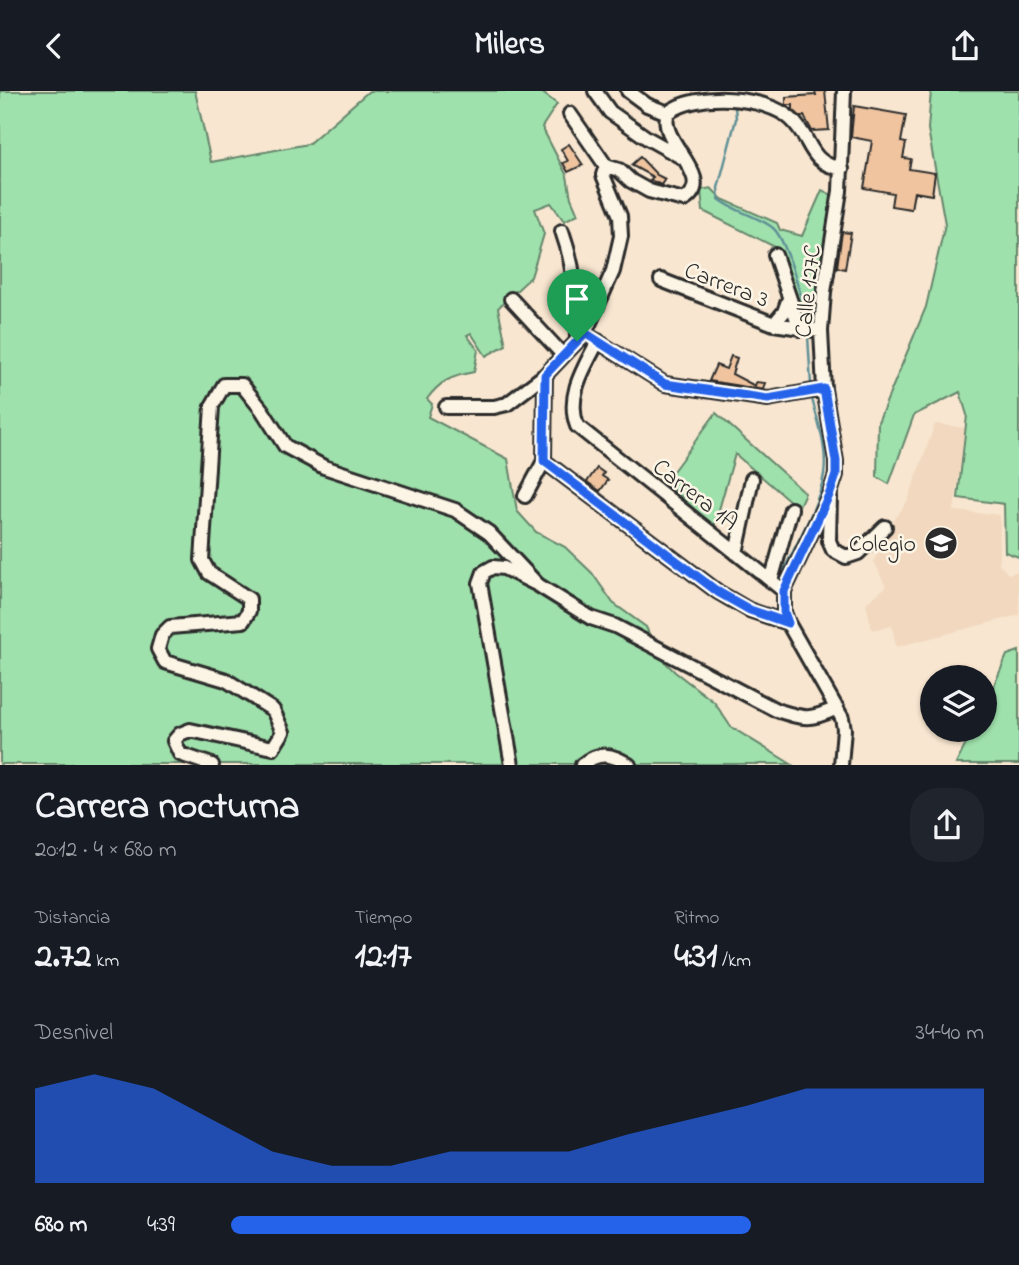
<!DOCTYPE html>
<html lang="es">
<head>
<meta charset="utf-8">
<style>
	body { margin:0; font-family:"Indie Flower",sans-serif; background:#20242c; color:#f1f3f6; height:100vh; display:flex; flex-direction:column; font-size:26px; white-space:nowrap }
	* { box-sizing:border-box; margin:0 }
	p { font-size:23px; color:#9ea1a6 }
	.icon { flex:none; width:38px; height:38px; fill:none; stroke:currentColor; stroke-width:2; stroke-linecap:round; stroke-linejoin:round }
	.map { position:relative; height:674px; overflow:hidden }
	.panel { display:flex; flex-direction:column; background:#171b24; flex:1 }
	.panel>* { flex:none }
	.fabs { position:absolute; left:920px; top:574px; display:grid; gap:14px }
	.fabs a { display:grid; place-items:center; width:77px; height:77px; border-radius:50%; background:#171b24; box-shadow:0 2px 5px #0004; font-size:35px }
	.pin { position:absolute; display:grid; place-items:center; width:60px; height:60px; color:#fff; margin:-72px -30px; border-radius:50% 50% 50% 0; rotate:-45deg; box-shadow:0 0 7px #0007 }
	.pin .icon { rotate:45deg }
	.round { display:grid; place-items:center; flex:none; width:74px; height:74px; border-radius:28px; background:#20242c }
	.overview { display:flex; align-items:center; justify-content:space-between; height:119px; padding:0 35px }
	h1 { font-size:38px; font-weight:700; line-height:52px }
	.metrics { display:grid; grid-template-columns:repeat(3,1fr); gap:10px; height:119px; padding:7px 35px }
	.metrics div { display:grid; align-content:center }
	.metrics b { font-size:35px; font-weight:700 }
	.metrics small { font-size:19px; font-weight:400 }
	.metrics p { font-size:19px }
	.chart { height:196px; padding:14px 35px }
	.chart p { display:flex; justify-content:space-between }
	.chart svg { width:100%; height:126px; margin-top:7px; fill:#2563eb; opacity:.7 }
	ul { padding:0 35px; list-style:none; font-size:23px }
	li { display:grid; grid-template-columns:112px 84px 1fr; align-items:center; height:52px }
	li i { height:18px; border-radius:9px; background:#2563eb }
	header { display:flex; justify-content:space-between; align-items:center; height:91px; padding:0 35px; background:#171b24; font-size:32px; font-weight:700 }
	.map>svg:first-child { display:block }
	.built { fill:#f1d8be }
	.green { fill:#9fe1ac; stroke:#65866c; stroke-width:2 }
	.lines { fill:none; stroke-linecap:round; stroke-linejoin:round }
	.stream { stroke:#609097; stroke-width:2.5 }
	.building { fill:#efc49f; stroke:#2b2b2b; stroke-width:2 }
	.minor-casing { stroke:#2b2b2b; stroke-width:18 }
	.minor { stroke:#fcf5e5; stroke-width:12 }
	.route-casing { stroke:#fff; stroke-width:14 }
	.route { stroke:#2563eb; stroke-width:9 }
	.labels { text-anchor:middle; stroke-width:5; stroke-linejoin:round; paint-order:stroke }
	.street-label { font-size:24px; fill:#2b2b2b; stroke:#fcf5e5 }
	.poi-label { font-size:24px; fill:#2b2b2b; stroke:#fcf5e5; text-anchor:end }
</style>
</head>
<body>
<header><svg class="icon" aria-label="back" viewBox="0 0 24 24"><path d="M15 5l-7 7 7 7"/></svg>Milers<svg class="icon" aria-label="share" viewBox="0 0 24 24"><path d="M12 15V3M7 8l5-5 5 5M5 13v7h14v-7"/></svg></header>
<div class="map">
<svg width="1019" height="674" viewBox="0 0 1019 674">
	<rect width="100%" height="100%" fill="#f8e6d0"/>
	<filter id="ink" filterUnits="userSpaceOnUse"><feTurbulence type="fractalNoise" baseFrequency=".0143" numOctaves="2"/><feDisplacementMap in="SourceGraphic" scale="14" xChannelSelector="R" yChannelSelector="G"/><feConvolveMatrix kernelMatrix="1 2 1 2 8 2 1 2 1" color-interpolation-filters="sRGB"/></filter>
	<g filter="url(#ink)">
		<!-- built -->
		<path class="built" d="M935,333L965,337L954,420L1000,424L999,473L1008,483L1019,480V524L896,556L892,535L872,539L866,512L886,496L874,470L891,434L908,409Z"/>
		<!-- green -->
		<path class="green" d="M0,0H195L211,71L308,53L369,0H540L557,13L542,36L567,85L571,107L578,123L564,130L551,112L535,118L544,143L531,186L498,217L506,254L486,265L471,242L467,244L478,259L474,281C452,285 440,290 427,308L432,313L428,326L508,368L517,420L536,441L565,456L592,482L613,512L646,536L659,565L675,581L714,611L731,636L791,673H0Z
			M931,0H1019V466L1005,461L1004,413L958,407L967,324L960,301L914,324L889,393L877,386L878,331L926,216L945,133L928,38Z
			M711,97L722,108L777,132L780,139L802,145L822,99L832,104L812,228L809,232L801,227L797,218L775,156L703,120L701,99Z
			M716,322L805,402L798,417L735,363L714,436L665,391Z
			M1019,560V673H956L973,639H985V615L1007,564Z"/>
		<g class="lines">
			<!-- stream -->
			<path class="stream" d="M735,15L736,28L718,97L719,108C735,121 758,125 773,137C787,149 801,207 807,226
				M808,245L811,294
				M782,483C795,455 820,413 824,383C828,359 818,331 812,308"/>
		</g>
		<!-- building -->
		<path class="building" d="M815,0H825L829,39L812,40L804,25L801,26L793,19V14H786V6L816,4Z
			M854,15L906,24L901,51L906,52L903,67L911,68L909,78L935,82L932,104L914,101L911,118L891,115L893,102L864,97L872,50L851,46Z
			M569,53L583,74L568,81L563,72L568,70L561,58Z
			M640,66L657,84L665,88L661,94L650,89L653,86L631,74Z
			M842,141L851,142L845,178L837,176Z
			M731,265L737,267L732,283L755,295L756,291L765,292L763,298L765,299L709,290L716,274L726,278Z
			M597,377L604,382L602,385L608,389L600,400L587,391Z"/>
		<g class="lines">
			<defs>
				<path id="minor" d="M595,0L610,21L647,47L683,67
					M628,0L647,14L668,22
					M668,22C695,0 766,5 791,28C813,48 807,72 842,78
					M570,23L606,75L619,79L631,90L649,100L684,109C719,87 656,50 668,22
					M562,140C575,176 577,212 577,250
					M775,164L800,238
					M661,189L774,233L821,240
					M511,208L563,264
					M774,233L784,221L789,207
					M594,248L665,293L768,308L824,298
					M598,250C584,277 566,304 577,335L784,500
					M446,316H494L507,313L545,284L585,242L613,180L621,145L620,125L603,84L606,75
					M544,370L718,501L749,519L788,532
					M525,405L544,370L545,284
					M830,406L829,450L833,459L846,466L858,462L885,436
					M736,462L752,388
					M771,490L791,418
					M212,674L180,663L174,650L180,643L190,639L273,657L283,641L273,619L226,589L165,571L158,558L162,544L170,536L243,530L249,520V508L209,482L202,469L212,315L224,294H242L262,319L285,355L324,376L455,419L489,442L538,494
					M512,674L480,492L484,481L493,476L504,477L538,494L591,527L615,535L776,619C805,628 809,630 837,617
					M582,674C599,660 612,663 629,674
					M841,674L844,638L842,627L788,532L784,521V500L830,402L836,384V370L824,298L821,240L824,201L840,100L844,0"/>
			</defs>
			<!-- minor casing -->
			<use href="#minor" class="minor-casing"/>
			<!-- minor -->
			<use href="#minor" class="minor"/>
		</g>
	</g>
	<g class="lines" filter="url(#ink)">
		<defs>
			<path id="route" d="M585,242L665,293L768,308L824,298L836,370V384L830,402L784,500V521L788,532L750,519L718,501L544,370L545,284Z"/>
		</defs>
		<!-- route casing -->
		<use href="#route" class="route-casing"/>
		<!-- route -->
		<use href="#route" class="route"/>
	</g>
	<!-- icons -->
	<defs>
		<symbol id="school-disc" viewBox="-11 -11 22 22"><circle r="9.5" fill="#2b2b2b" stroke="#fcf5e5"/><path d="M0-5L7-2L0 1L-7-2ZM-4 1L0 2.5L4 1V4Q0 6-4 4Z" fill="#fff"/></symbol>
	</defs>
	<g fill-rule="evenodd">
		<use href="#school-disc" x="922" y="433" width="38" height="38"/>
	</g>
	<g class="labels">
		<!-- street labels -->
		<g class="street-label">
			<text transform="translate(727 193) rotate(21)" y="8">Carrera 3</text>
			<text transform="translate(807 200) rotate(-84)" y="8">Calle 127C</text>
			<text transform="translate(696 403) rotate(38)" y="8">Carrera 1A</text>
		</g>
		<!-- poi labels -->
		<g class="poi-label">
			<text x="916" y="460">Colegio</text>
		</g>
	</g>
</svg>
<div class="fabs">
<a><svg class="icon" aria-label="layers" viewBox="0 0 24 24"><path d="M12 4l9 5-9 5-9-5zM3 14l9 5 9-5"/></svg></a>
</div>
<div class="pin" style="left:577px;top:250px;background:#1e9e55"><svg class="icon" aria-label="arrive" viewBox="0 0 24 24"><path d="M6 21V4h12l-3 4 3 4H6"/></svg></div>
</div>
<section class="panel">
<div class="overview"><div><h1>Carrera nocturna</h1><p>20:12 · 4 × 680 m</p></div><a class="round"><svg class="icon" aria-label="share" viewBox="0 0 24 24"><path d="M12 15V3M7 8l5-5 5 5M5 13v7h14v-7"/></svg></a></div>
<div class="metrics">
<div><p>Distancia</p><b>2.72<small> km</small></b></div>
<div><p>Tiempo</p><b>12:17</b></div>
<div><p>Ritmo</p><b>4:31<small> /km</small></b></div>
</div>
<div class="chart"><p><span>Desnivel</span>34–40 m</p>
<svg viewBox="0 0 160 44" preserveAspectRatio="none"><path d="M0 44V11L10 6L20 11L30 22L40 33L50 38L60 38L70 33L80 33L90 33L100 27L110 22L120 17L130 11L140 11L150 11L160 11V44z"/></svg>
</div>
<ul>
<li><b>680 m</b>4:39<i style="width:69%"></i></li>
</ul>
</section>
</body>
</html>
